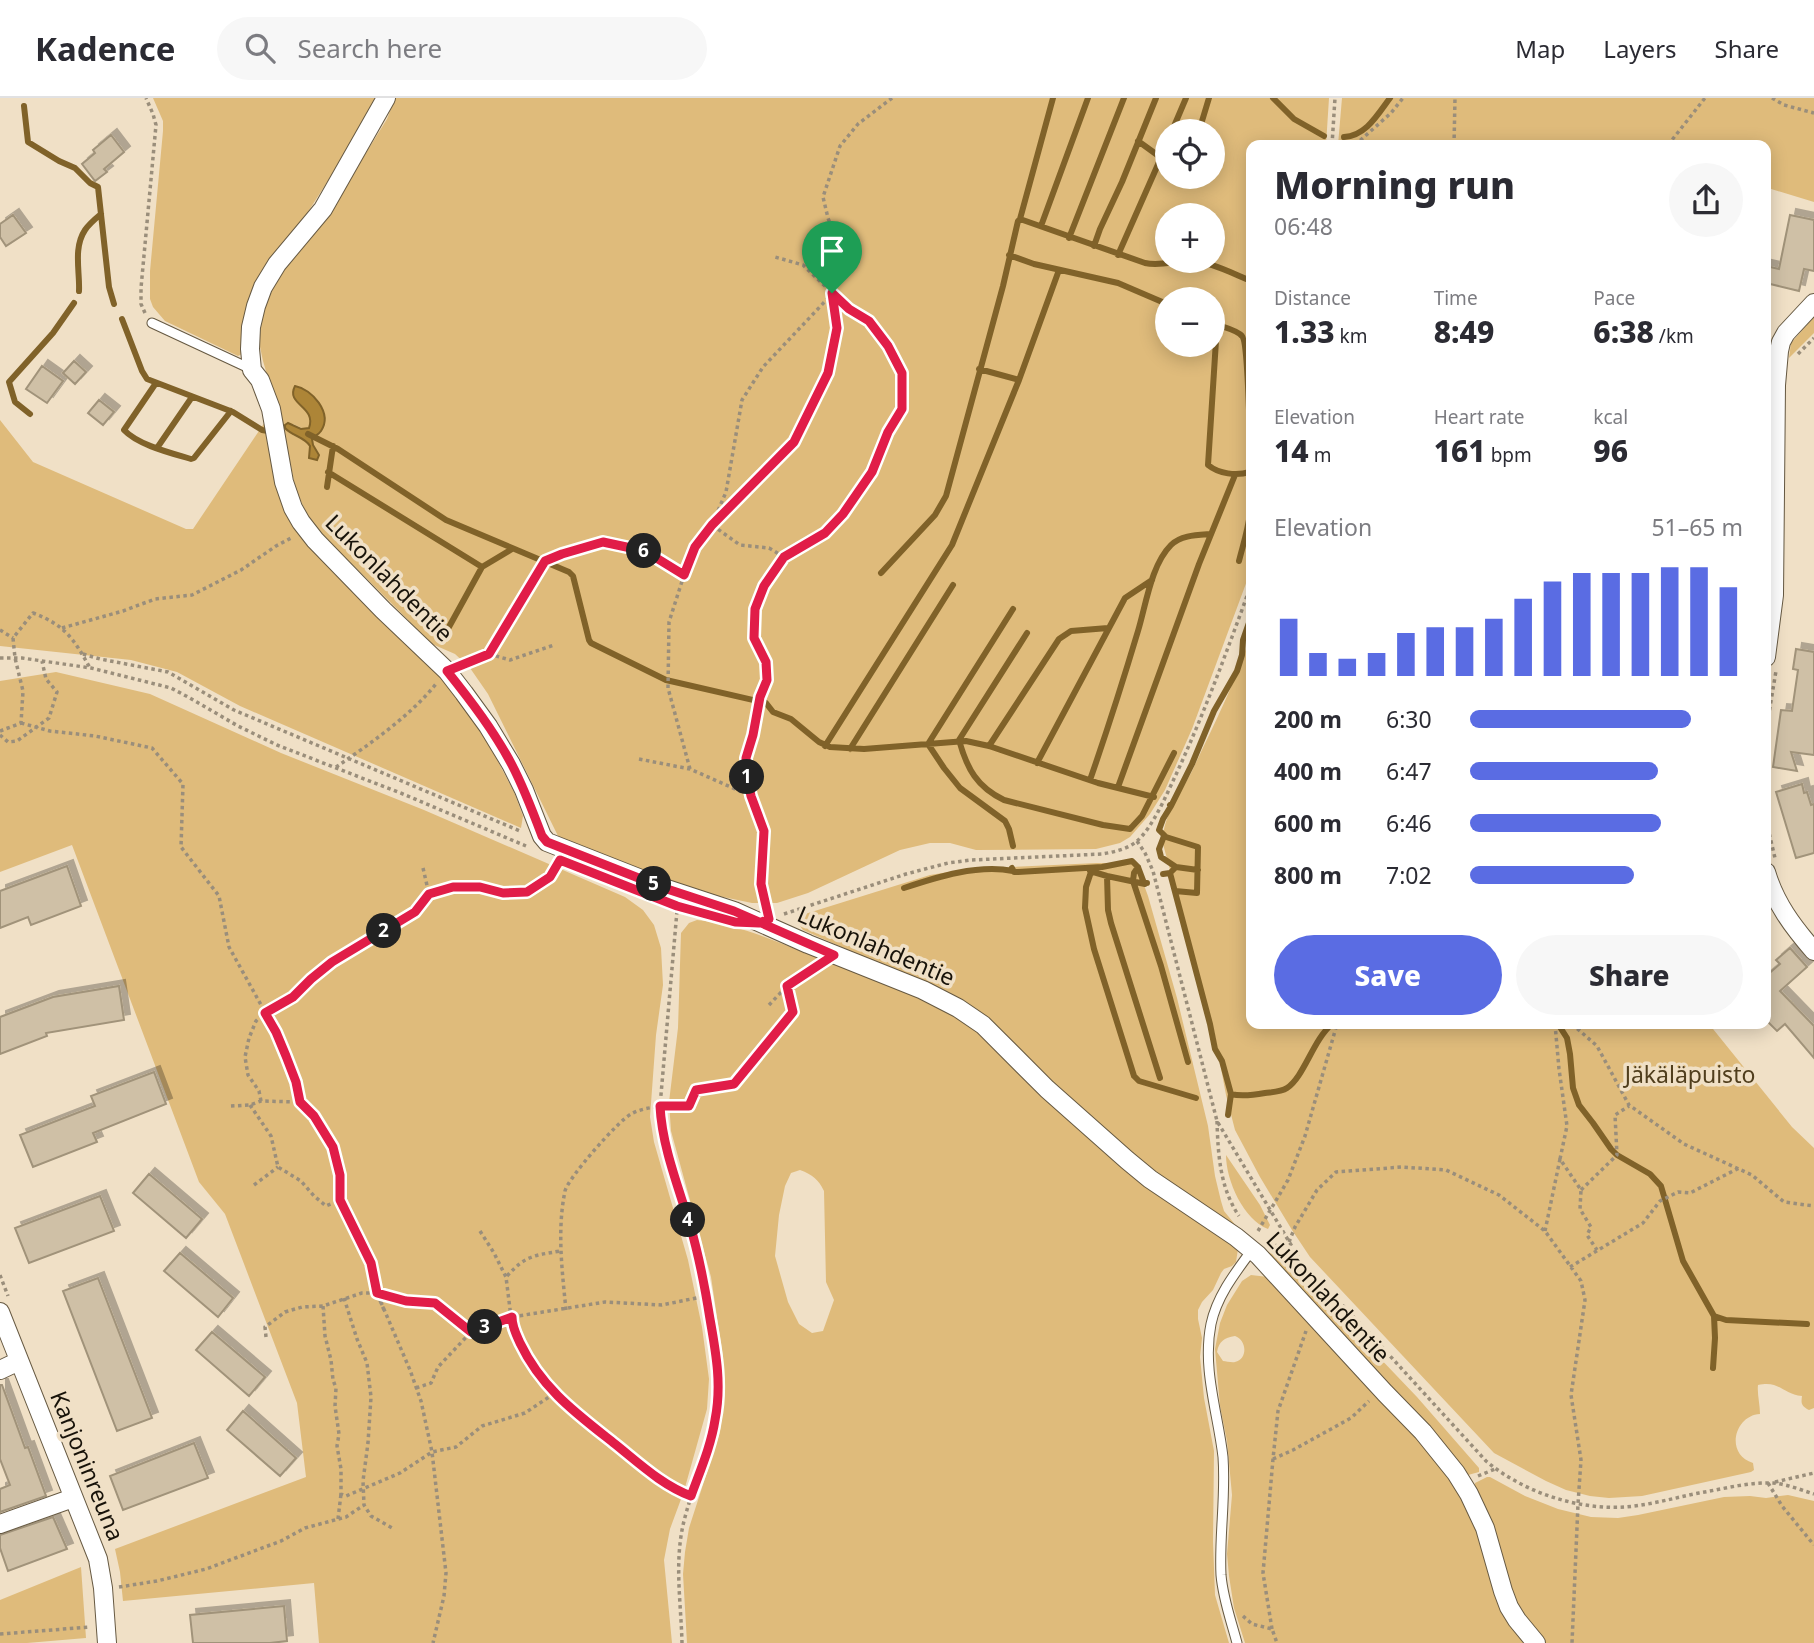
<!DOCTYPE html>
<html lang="en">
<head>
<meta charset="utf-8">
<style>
	body { margin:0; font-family:"Noto Sans",sans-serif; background:#f7f7f7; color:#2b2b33; height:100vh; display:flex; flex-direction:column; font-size:26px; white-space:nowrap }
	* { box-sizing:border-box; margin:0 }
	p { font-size:23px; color:#7c7c81 }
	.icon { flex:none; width:38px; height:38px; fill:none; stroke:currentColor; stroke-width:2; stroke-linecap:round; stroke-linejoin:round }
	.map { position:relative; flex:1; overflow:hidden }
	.drawer { position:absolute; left:1246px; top:42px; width:525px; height:889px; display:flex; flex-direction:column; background:#fff; border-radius:14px; box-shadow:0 4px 18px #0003 }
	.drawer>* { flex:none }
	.tools { position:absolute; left:1155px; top:21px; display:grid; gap:14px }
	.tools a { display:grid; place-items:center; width:70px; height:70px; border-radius:50%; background:#fff; box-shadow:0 4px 18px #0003; font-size:35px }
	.pin { position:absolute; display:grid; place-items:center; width:60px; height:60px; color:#fff; margin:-72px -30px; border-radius:50% 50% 50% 0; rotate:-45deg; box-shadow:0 0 7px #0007 }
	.pin .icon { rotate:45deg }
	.km { position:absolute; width:35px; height:35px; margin:-18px; border-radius:50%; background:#222; color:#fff; font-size:19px; line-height:35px; text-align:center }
	.round { display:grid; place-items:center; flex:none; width:74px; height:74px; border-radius:37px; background:#f7f7f7 }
	.summary { display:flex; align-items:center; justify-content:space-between; height:119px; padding:0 28px }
	h1 { font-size:38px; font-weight:800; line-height:52px }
	.figures { display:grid; grid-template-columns:repeat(3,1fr); gap:10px; height:119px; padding:7px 28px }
	.figures div { display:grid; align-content:center }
	.figures b { font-size:30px; font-weight:800 }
	.figures small { font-size:19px; font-weight:400 }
	.figures p { font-size:19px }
	.chart { height:196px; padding:14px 28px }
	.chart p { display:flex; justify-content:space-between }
	.chart svg { width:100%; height:126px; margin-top:7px; stroke:#5a6ce3; stroke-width:6 }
	.button { display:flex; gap:14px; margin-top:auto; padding:14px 28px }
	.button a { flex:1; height:80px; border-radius:42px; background:#5a6ce3; color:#fff; font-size:28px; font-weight:800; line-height:80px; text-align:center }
	.button a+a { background:#f7f7f7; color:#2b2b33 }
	ul { padding:0 28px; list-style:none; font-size:23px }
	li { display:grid; grid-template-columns:112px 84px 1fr; align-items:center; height:52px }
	li i { height:18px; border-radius:9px; background:#5a6ce3 }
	header { display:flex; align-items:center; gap:42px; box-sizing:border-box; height:98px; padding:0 35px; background:#fff; border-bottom:2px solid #e1e1e2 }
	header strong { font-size:33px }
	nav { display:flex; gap:38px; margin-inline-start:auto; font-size:24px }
	.search { width:490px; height:63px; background:#f7f7f7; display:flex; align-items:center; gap:18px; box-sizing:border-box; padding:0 24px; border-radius:38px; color:#7c7c81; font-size:26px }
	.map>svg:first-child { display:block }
	.green { fill:#dfbb7b; fill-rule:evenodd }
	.water { fill:#ad8537; stroke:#806229; stroke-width:2 }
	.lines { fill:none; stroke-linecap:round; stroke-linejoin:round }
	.stream { stroke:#806229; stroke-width:6 }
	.building { fill:#cfc0a6; stroke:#a1937a; stroke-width:2; filter:url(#shadow) }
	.lane-casing { stroke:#665942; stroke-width:11 }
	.street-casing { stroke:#665942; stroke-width:20 }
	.path { stroke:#9a8e7b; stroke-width:3.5; stroke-dasharray:3.5 3.5; stroke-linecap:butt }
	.lane { stroke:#fff; stroke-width:9 }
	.street { stroke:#fff; stroke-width:18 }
	.route-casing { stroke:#fff; stroke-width:14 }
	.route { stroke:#e11d48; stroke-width:9 }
	.labels { text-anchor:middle; stroke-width:7; stroke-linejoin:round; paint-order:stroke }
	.street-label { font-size:23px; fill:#171209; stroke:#f0e0c6 }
	.park-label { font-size:23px; fill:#503e1d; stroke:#f0e0c6 }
</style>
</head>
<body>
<header>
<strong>Kadence</strong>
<div class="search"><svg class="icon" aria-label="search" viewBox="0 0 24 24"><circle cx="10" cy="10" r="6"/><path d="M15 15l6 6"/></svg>Search here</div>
<nav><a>Map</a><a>Layers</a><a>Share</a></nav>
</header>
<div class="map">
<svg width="1814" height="1545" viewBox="0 0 1814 1545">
	<defs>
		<filter id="shadow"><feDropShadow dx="6" dy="-6" stdDeviation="0" flood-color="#0004"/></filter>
	</defs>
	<rect width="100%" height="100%" fill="#f0e0c6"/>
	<!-- green -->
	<path class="green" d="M153,0H376L338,67L306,117L274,156L253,195L242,256L238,258L165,223L153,209L150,201V173L163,33V23Z
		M395,0H1329L1326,47H1251V472L1192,631L1165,692L1150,716L1130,739L1120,745L1096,751L976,752L950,745H930L900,752L808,795L777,805H752L704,795L619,766L559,740L488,596L470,570L455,556L432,546L312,426L296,393L284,335L263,263L259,244L263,214L279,176L348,84L387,21ZM1167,33H1213V79H1167ZM1167,117H1213V163H1167ZM1167,201H1213V247H1167ZM306,292C326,309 330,320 312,341L313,347L318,354L309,356V345L293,337V326L304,331L309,330C314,317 303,310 295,301Z
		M1342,0H1814V104L1768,90L1766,91V47H1338Z
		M1814,219V235L1789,260L1791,245Z
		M267,321L278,385L446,583L483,635L514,694L523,718L521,730L240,608L177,574L131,562L0,548V322L33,364L186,431H193Z
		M1251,535V926H1709L1792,1029L1814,1050V1310L1809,1312C1801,1308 1801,1305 1802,1298C1782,1296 1780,1282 1758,1287C1757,1296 1760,1306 1760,1316C1735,1317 1724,1356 1753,1365L1754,1372L1751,1374L1642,1398L1609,1400L1590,1398L1566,1392L1546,1383L1494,1355L1310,1159L1292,1132L1260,1079L1235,1032L1226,997L1214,933L1163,746C1161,719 1182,694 1193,671C1214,626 1237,582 1251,535Z
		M56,574L150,596L281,655L424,712L625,799L643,812L654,827L661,850L663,887L656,937L650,1019L654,1044L688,1162L702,1229L709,1281L707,1311L684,1393L670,1431L664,1462L672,1545H319L314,1485L123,1503L120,1474L115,1451L306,1379L297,1305L225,1116L199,1084L72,747L0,774V583Z
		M1097,765H1132L1137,768L1148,798L1177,900L1208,1028L1215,1078L1221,1103L1224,1113L1237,1129L1235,1132L1145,1070L961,902L803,832L800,828V821L805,816L930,777L967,771Z
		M697,822C741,826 783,847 824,862C874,881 928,896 971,928L1112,1056L1238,1151L1236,1164L1232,1168L1224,1171L1221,1175L1213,1192L1202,1204L1198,1212V1221L1202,1240L1200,1259L1204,1300L1214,1353L1213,1444L1215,1497L1229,1545H687L683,1476L685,1454L689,1430L720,1334L724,1299L723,1259L711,1179L671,1033L669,1004L678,930L681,835L689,825ZM800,1072C813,1077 818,1081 824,1093L826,1184L834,1202L823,1233L812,1235L799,1226L788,1204L775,1158L779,1117L785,1088L791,1075Z
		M1226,1057L1260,1107L1270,1127L1268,1131C1244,1122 1226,1083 1226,1057Z
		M1258,1147L1287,1166L1311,1188L1417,1299L1479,1370V1374L1468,1377L1464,1376Z
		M1251,1177L1268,1179L1425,1345L1463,1392L1525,1545H1245L1234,1510L1229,1478L1227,1456L1232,1397L1227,1343L1220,1308L1215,1251L1220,1225L1227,1207L1242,1183ZM1235,1238C1247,1242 1248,1261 1235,1264C1232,1265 1226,1263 1223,1263L1217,1254C1219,1243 1224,1240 1235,1238Z
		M1487,1379H1490L1525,1398L1558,1411L1591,1419L1618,1420L1638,1417L1724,1399L1750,1398L1766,1400L1788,1397L1814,1403V1545H1542L1512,1502L1475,1390V1385Z
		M81,1469L86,1540L27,1545H0V1502Z"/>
	<!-- water -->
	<path class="water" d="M295,288C312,291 333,315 321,333C319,336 315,338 312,341L313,347L319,357L317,362L309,360L310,348C305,339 292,338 285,330V327L288,325L301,331L309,330C317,308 285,307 295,288Z"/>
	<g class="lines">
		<!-- stream -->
		<path class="stream" d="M1273,0L1294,21L1324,38
			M24,8L28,44L59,63L75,70L90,85L98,89L109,189L114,206
			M1172,33L1186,0
			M1199,33L1209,0
			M1344,39C1366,38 1378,16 1390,0
			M1138,43L1167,64
			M1020,121L1053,0
			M1041,128L1088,0
			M1069,140L1124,0
			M1094,148L1100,131L1122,84L1156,0
			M1009,157L1034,166L1118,185L1167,206
			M1118,157L1167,46
			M79,193C80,174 73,150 85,132C89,126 95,121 101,116
			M122,221L142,273L147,281L233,314L262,332L268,333
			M1213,225C1221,229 1236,231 1242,238C1249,245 1252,397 1250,415C1248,432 1243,447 1239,463
			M1217,227L1208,367C1219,376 1236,378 1250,374
			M979,271L1019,282
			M156,285L124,332C138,347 171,355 191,361L194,360L231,313
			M30,316L15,304L9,284L53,235L74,205
			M308,336L338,351L446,422L569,474L573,478L589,542L591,545L666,582L766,605L773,614L791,621L819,644L830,649L864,651L966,643L989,648L1098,685L1154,699
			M157,350L192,299
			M328,374L482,469L512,451
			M327,389L333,348
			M881,475L935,417L946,398L1003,188L1018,123L1020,121L1145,165C1159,168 1171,164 1185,163C1208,162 1231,175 1251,183
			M1027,535L959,642C967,671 977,689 1004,702L1103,727L1130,731L1142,718L1174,655
			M444,538L482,469
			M825,648L952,447L1019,282L1059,172
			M989,648L1059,541L1071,533L1108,530
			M850,651L953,487
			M1037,665L1125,500L1152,482
			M1090,682C1107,633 1123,583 1138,533C1146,507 1151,467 1171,447C1181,437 1197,437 1211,436
			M1118,689L1199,466L1235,377
			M1170,707L1171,708L1163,721L1159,732L1166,739L1198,749L1197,795L1175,793
			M1171,708L1192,666L1214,613L1237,573L1242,557L1243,542L1251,519
			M1164,738L1159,751L1161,759L1176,769
			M1013,748L1009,731L1005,723L960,690L944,670L928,646L1013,511
			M1138,769L1134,775L1133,783L1161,868L1188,964
			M1012,770L1014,774H1018L1102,769L1132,763L1138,769L1144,785H1147
			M1090,773L1107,778L1145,786
			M1091,774L1086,789L1085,810L1094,851L1134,978L1139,983L1196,1000
			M1170,775L1210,926L1215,951L1222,963L1231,996C1242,999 1254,997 1265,995C1272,994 1281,994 1287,990C1304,979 1313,942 1332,926
			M1163,776L1170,775L1176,769L1198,772
			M1107,778L1108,812L1111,825L1160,980
			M904,790C937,779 978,766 1013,773
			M1558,926L1567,940L1570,956L1573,990L1579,1007L1593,1025L1611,1051L1617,1057L1650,1076L1661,1088L1683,1163L1714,1218L1726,1222L1807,1226
			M1228,1017L1231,996
			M1713,1270L1715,1240L1714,1218"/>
	</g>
	<!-- building -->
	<path class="building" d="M111,37L124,54L104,71L107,74L95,83L82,66L95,55L93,52Z
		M13,117L26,135L6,148L0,139V126Z
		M1790,117L1814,122V173L1804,171L1799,193L1766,185V168L1779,171Z
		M74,263L86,274L75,286L63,275Z
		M42,268L63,283L47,305L26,291Z
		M99,302L114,314L103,327L88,315Z
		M1796,551L1814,554V657L1791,654L1797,673L1773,669L1781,612L1792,613L1798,572L1793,571Z
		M1802,686L1804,695L1807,694L1811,707L1814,706V755L1796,760L1776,694Z
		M67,768L81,808L31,827L28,819L0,830V793Z
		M1790,850L1807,869L1780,893L1814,928V960L1785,926L1777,933L1766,922V878L1780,866L1776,862Z
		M119,888L124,922L46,935L47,938L0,956V919L53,899Z
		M154,974L166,1006L93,1035L97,1044L33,1069L20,1037L95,1008L91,998Z
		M149,1076L202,1121L186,1140L133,1095Z
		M100,1098L114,1133L29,1165L15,1130Z
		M180,1155L233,1200L218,1219L164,1173Z
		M98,1180L152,1320L117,1333L63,1193Z
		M212,1234L265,1279L249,1298L196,1252Z
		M0,1287H2L25,1350L28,1349L46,1398L0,1414V1391L10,1387L0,1361Z
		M243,1313L296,1360L280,1378L227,1332Z
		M194,1345L208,1380L123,1412L110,1378Z
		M53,1419L67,1451L8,1473L0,1450V1437Z
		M284,1508L287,1543L270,1545H193L190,1517Z"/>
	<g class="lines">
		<defs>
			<path id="lane" d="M152,225L251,271
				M1237,1545C1231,1522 1223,1501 1221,1477C1219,1438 1226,1399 1223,1359C1218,1315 1202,1271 1211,1226C1217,1198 1235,1175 1252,1152"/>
			<path id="street" d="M386,0L323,111L277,166L263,189L256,208L251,229L250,251L252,272L260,282L271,311L284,384L293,410L301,424L315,442L383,512L447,573L464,595L488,628L511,666L524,692L542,738L547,744L664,790L734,813L808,846L923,892L958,910L983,927L1047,991L1127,1062L1150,1081L1236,1139L1258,1157L1385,1295L1423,1334L1456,1375L1469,1396L1485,1430L1503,1493L1509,1509L1517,1522L1536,1545
				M1766,559L1774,497L1776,287L1779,253L1781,244L1786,235L1814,205
				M1766,774C1775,805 1793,829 1814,853
				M0,1214L98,1461L103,1490L107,1545
				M0,1272L19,1263
				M0,1426L73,1400"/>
		</defs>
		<!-- lane casing -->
		<use href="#lane" class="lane-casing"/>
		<!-- street casing -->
		<use href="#street" class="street-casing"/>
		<!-- path -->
		<path class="path" d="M1772,0L1784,7L1814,15
			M1332,47L1335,0
			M1355,47L1391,15L1403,0
			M1454,47L1455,0
			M1668,47L1705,0
			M145,215L141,206V190L156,27L153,16L146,0
			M1798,256L1814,240
			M784,459L769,450L740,447L712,427L794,344L828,275L837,230L832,196
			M62,530L123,513L155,501L192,497L241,472L276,448L293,439
			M0,532L13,540
			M83,556L100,561L168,574L234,612L520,733
			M489,556L510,562L554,547
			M0,560H22L91,570L171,590L188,599L238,628L277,647L403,696L526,748
			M464,566L489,556L545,463L562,455L603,444L645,453L684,477
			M21,625L50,633L95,638L152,650L183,686L181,749L219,798L229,849L276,934L296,984L300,1004
			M0,633L21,625L23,593L15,560L13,540L33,515C65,527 74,541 90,570
			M1766,633L1776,573
			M0,637L8,644L17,643L49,620L57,594L46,581L42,563
			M639,661L690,671L751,698L764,733L761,785L766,809
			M336,669C370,646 410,618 436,586
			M690,671L668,590L669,524L684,477L695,449L712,427L726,394L742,302L763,269L832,196L841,175L838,146L828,120L823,99L840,48L858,26L892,0
			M751,698L747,678L746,660L753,637L760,599L767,582L766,563L754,539L755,511L764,488L784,459L825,435L843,416L872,374L888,334L902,311V275L888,248L869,223L849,211L803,167L775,159
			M1766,722L1775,760
			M1137,743L1145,755L1153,773L1217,1023L1300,1162
			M423,770L429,796
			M677,813L660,1008C662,1043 675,1077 685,1111C696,1149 704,1186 711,1225C714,1245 718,1264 719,1284C719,1334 696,1375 684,1423C674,1463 681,1504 682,1545
			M784,816L906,776L948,765L971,762L1102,756C1114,754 1128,751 1137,743C1152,730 1165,700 1173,683C1203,619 1227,553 1251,487
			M769,907L787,888
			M1555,926L1559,971L1567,1028L1560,1061L1581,1092L1580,1111L1591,1129L1587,1137L1597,1152
			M1572,926L1597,948L1629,1007L1684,1046L1752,1077L1784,1104L1814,1108
			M261,1003L259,993L248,977L245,959L249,940L256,923L265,914L293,899L311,881L332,864L415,814L429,796L453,789H480L503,795L527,794L550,779L557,767
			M250,1007L271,1038L278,1069L301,1083L314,1098L326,1108L340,1102
			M231,1008L250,1007L261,1003L300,1004L314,1018L333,1049L340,1077V1102L371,1165L377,1195
			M1217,1023C1218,1057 1220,1090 1239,1118
			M254,1087L278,1069
			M1581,1092L1617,1057L1615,1017L1629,1008
			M480,1133L494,1155L506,1179L512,1227L524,1253L555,1295L575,1315L646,1372L675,1392L691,1398
			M1258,1133L1288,1082L1305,1038L1337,926
			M1545,1133L1560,1061
			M1289,1144L1295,1129L1317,1092L1336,1074L1402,1069L1446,1072L1499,1097L1545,1133L1581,1183L1585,1202L1571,1297L1581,1362L1578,1406L1572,1545
			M1275,1147L1301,1164L1370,1236L1486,1363C1523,1394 1577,1412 1625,1409C1650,1407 1674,1400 1699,1395C1723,1391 1748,1384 1773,1385C1787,1386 1801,1392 1814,1396
			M1570,1169L1643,1125L1660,1103L1678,1094L1690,1095L1739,1070
			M0,1177L8,1198
			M507,1178C526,1157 533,1158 560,1153
			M344,1200L357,1241L367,1265L371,1299L368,1345L363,1383L364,1407L371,1418L394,1431
			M323,1208L325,1238L331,1262L333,1282L336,1290L335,1308L339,1336L337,1348L341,1371V1396L346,1398L400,1375L432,1354L456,1349L482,1328L525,1315L555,1295
			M384,1212L377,1195L410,1272L421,1303L432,1354L446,1475L444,1498L433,1545
			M566,1212C562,1172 557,1132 565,1093C568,1080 618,1023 631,1016C647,1007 672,1008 689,1008L696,992L734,986L793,914L787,888L818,868
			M266,1239L265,1229L285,1214L302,1209L323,1208L362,1195H377L406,1204L435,1205L471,1234L512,1219L605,1204L662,1207L706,1198
			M416,1290L431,1285L438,1269L471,1234
			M1273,1361L1293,1352L1351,1320L1369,1303
			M1478,1378L1495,1371
			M1775,1384L1814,1375
			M1768,1385L1782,1408L1814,1447
			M338,1421L341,1396
			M119,1489L157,1483L206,1471L281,1443L305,1430L346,1419L364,1407
			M1243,1518L1252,1526L1272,1531L1277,1545
			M1272,1531L1263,1475L1273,1361L1278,1313L1306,1233
			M0,1536L90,1529"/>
		<!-- lane -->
		<use href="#lane" class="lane"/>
		<!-- street -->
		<use href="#street" class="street"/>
	</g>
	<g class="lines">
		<defs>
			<path id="route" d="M832,195L849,211L869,223L888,248L902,275V311L888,334L872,374L843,416L825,435L784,459L764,488L755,511L754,540L766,564L767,582L760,599L753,637L746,660L747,678L751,698L764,733L761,786L769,821L759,825L735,824L677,808L560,762L550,779L527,794L503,795L480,789H453L429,796L415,814L332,864L311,881L293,899L265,915L276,934L286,958L296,984L300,1004L314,1018L333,1049L340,1077V1102L371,1165L377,1195L406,1203L435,1205L471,1234L512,1219C512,1229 516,1236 520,1245C542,1291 577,1316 615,1346C640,1366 662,1387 691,1398C700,1373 711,1348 715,1322C722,1287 716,1255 710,1221C705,1189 699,1158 690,1127C678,1088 662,1048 660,1008H689L696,992L734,986L793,914L787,888L834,857L734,813L664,790L547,744L542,738C533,714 524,690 512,667C494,633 471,603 447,573L489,556L545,463L562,456L603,444L645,453L684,477L695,449L712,427L794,344L828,275L837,230L832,195"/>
		</defs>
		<!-- route casing -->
		<use href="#route" class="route-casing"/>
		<!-- route -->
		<use href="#route" class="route"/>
	</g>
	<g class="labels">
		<!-- street labels -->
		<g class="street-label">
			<text transform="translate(389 480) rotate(45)" y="8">Lukonlahdentie</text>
			<text transform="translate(876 848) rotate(23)" y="8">Lukonlahdentie</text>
			<text transform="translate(1328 1199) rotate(47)" y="8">Lukonlahdentie</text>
			<text transform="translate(87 1368) rotate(68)" y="8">Kanjoninreuna</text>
		</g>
		<!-- park labels -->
		<g class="park-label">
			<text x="1690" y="985">Jäkäläpuisto</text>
		</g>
	</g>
</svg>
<div class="tools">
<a><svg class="icon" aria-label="locate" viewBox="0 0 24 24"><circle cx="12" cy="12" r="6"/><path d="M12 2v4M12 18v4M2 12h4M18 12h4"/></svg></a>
<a>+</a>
<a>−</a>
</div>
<div class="pin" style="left:832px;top:195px;background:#1e9e55"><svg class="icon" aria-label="arrive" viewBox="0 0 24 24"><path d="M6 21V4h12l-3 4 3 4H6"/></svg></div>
<b class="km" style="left:747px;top:679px">1</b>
<b class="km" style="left:384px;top:833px">2</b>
<b class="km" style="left:485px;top:1229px">3</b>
<b class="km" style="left:688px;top:1122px">4</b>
<b class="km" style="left:654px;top:786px">5</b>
<b class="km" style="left:644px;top:453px">6</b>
<section class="drawer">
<div class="summary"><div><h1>Morning run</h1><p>06:48</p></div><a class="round"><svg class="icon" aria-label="share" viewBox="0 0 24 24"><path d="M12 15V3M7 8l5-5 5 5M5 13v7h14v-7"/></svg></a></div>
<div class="figures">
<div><p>Distance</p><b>1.33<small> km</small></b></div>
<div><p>Time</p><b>8:49</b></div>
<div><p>Pace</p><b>6:38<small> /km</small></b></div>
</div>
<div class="figures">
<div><p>Elevation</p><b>14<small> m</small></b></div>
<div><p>Heart rate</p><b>161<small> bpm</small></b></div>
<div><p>kcal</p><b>96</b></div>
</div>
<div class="chart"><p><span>Elevation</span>51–65 m</p>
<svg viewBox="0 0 160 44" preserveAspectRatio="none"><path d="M5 44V24M15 44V36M25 44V38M35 44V36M45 44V29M55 44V27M65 44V27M75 44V24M85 44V17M95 44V11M105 44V8M115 44V8M125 44V8M135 44V6M145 44V6M155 44V13"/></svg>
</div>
<ul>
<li><b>200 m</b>6:30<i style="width:81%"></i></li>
<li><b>400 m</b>6:47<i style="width:69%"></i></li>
<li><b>600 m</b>6:46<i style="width:70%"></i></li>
<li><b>800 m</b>7:02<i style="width:60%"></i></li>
</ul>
<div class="button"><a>Save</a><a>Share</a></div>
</section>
</div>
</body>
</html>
